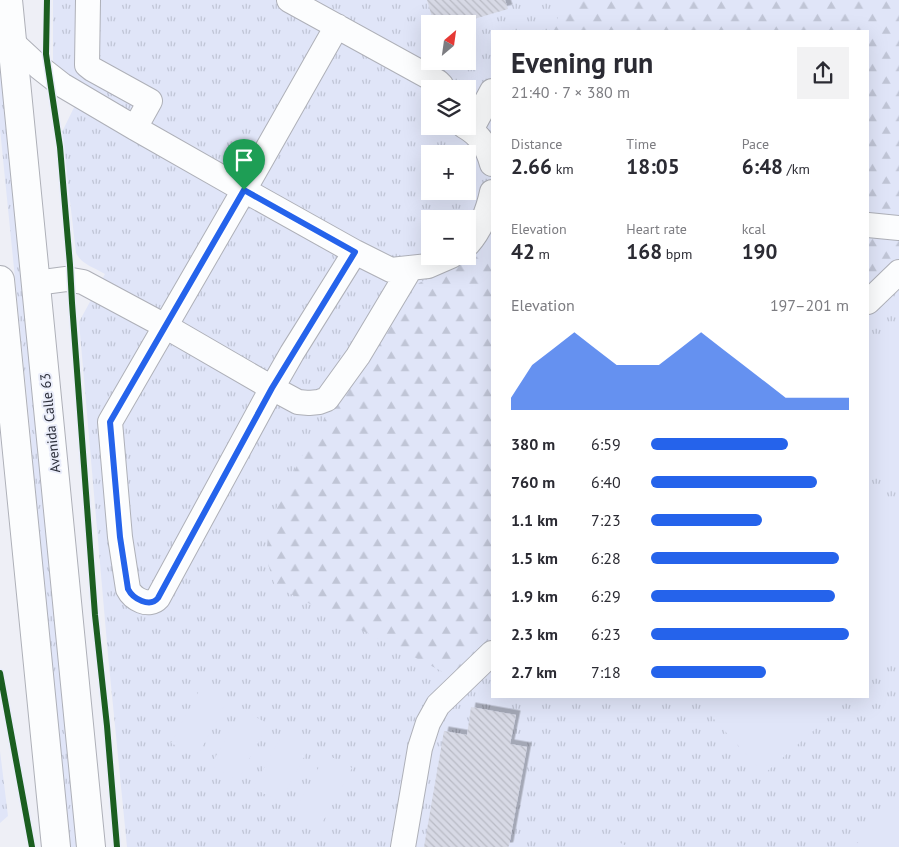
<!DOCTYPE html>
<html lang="en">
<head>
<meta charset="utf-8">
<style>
	body { margin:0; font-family:"PT Sans",sans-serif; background:#f2f2f3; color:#2b2b33; height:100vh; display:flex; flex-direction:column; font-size:19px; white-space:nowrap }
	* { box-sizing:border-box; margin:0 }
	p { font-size:16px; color:#7c7c81 }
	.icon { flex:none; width:28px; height:28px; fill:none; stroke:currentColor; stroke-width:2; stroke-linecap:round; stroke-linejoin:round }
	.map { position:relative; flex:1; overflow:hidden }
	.side { position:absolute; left:491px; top:30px; width:378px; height:668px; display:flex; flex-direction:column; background:#fff; border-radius:0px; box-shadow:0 5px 20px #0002 }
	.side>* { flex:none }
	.needle { width:32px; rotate:29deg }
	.fabs { position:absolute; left:421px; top:15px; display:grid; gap:10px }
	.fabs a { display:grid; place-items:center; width:55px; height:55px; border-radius:0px; background:#fff; box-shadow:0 5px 20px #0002; font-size:25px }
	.pin { position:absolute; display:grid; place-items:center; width:42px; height:42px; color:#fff; margin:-51px -21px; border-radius:50% 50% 50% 0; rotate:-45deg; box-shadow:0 0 5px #0007 }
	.pin .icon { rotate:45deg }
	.round { display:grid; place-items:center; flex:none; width:52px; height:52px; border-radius:0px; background:#f2f2f3 }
	.overview { display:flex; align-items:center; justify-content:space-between; height:85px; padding:0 20px }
	h1 { font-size:28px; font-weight:700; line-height:38px }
	.figures { display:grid; grid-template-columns:repeat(3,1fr); gap:8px; height:85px; padding:5px 20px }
	.figures div { display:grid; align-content:center }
	.figures b { font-size:21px; font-weight:700 }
	.figures small { font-size:14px; font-weight:400 }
	.figures p { font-size:14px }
	.chart { height:140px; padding:10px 20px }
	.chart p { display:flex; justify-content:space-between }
	.chart svg { width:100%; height:90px; margin-top:5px; fill:#2563eb; opacity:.7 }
	ul { padding:0 20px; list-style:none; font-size:16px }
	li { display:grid; grid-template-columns:80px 60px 1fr; align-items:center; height:38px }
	li i { height:12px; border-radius:6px; background:#2563eb }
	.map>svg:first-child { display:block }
	.grass { fill:url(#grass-tufts); fill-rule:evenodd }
	.forest { fill:url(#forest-firs) }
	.pitch { fill:#e0e5f8 }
	.building { fill:url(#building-back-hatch); filter:url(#shadow) }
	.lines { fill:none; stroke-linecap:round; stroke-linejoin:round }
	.minor-casing { stroke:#aeb0b8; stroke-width:26 }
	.major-casing { stroke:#aeb0b8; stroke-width:30 }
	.minor { stroke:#fcfdfe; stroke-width:24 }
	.major { stroke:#fcfdfe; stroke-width:28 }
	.cycleway-casing { stroke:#eaedfa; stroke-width:9 }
	.cycleway { stroke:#1b5e20; stroke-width:6 }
	.route-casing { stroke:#fff; stroke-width:10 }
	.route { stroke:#2563eb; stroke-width:6 }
	.labels { text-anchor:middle; stroke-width:4; stroke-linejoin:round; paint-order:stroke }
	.street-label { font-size:14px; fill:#2c2f3b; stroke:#eaedfa }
</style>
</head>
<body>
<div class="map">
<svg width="899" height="847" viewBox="0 0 899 847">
	<defs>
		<pattern id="grass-tufts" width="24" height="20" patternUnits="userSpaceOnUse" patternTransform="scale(1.25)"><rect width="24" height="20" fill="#e0e5f8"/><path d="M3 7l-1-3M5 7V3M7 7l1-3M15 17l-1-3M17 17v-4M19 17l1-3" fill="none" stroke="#c0c5d6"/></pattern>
		<pattern id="forest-firs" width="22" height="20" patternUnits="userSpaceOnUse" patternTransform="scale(1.25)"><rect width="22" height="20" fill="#e0e5f8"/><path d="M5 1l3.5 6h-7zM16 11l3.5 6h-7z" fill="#c0c5d6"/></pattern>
		<pattern id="building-back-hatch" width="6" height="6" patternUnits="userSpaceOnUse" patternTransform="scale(1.25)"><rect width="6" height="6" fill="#d7d9e5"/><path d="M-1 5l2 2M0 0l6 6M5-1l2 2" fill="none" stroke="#b9bbc5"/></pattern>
		<filter id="shadow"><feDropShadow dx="4.5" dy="-4.5" stdDeviation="0" flood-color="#0004"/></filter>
	</defs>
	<rect width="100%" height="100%" fill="#eeeff6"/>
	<!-- grass -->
	<path class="grass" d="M53,0H899V847H127L108,655L79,322L105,274C95,268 81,264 76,253L62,132L85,85C74,79 56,73 53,60ZM430,24H468V61H430ZM492,31H868V696H492ZM430,89H468V126H430ZM430,154H468V191H430ZM430,219H468V256H430Z
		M0,33L81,847H65L44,637L31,438L0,129Z
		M0,751L8,816L0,823Z"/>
	<!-- forest -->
	<path class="forest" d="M567,0H899V252L868,282V31H551Z
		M492,246V644L455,678L275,586L266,558L268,536L278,503L308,444L410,295L419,283L478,256Z"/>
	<!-- pitch -->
	<path class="pitch" d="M899,326V490L868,456V354Z
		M868,481L899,516V655L868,683Z
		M201,687L227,701L197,757L171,743Z
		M693,696H853L764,774Z
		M242,709L268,724L238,780L211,765Z
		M284,732L310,746L280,802L253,788Z
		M326,754L352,768L321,825L295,811Z
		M898,806L899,847H853Z
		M599,837C610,839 619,841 628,847H571C580,841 589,839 599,837Z"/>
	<!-- building -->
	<path class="building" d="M427,0H505L508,9L457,24H434Z
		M471,707L516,715L510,744L527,747L509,846L508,847H424L444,731L467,735Z"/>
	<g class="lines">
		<defs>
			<path id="minor" d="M88,0L87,65L92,69L150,101L135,128
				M289,0L438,82L441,85V89
				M337,26L244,190L110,422L120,537L128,589C133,599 149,608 158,598L272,388L292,353L355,252
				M12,42L39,67L62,85L135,128L244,190L355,252L391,270L428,266L451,256
				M464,126C480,135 487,146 492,164
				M471,130L492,91
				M868,225L899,228
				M468,244C481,229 488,211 492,192
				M36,283L66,279L83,282L165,326L272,388L298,402L309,403L319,402L327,399L358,356L410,269
				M868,302L899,272
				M403,847L420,748L428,723L438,705L492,653"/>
			<path id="major" d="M8,0L91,847
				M0,280L56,847"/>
		</defs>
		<!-- minor casing -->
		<use href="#minor" class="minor-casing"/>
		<!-- major casing -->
		<use href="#major" class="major-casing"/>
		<!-- minor -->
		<use href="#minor" class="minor"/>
		<!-- major -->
		<use href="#major" class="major"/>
		<defs>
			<path id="cycleway" d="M47,0L46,54L60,147L70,265L72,303L95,615L107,726L117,847
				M0,673L32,847"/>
		</defs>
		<!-- cycleway casing -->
		<use href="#cycleway" class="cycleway-casing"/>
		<!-- cycleway -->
		<use href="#cycleway" class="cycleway"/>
	</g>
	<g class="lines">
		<defs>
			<path id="route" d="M244,190L355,252L272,388L158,598C150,608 133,599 128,589L120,537L110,422Z"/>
		</defs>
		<!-- route casing -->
		<use href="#route" class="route-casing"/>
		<!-- route -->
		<use href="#route" class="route"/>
	</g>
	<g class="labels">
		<!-- street labels -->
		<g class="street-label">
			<text transform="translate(50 423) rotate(-96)" y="5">Avenida Calle 63</text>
		</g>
	</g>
</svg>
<div class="fabs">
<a><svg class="needle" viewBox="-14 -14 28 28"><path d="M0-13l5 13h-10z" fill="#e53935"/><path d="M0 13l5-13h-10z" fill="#7c7c81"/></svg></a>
<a><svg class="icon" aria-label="layers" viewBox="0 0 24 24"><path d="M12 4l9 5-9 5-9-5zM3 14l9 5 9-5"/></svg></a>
<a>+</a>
<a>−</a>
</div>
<div class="pin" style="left:244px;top:190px;background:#1e9e55"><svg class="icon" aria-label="arrive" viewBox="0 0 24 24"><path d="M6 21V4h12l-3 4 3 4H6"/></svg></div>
<section class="side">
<div class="overview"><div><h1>Evening run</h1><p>21:40 · 7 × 380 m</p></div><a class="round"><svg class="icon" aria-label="share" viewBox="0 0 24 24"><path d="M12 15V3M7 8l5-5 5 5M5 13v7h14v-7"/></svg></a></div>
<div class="figures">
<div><p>Distance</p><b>2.66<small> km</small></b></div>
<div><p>Time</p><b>18:05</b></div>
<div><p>Pace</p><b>6:48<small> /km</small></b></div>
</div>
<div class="figures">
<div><p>Elevation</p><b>42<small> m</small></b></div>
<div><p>Heart rate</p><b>168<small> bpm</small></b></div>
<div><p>kcal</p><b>190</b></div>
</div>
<div class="chart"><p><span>Elevation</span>197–201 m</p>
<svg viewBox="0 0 160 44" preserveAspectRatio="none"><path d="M0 44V38L10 22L20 14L30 6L40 14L50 22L60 22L70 22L80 14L90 6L100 14L110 22L120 30L130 38L140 38L150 38L160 38V44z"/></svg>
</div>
<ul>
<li><b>380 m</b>6:59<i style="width:69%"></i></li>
<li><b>760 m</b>6:40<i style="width:84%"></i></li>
<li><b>1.1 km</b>7:23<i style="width:56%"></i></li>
<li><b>1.5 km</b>6:28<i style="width:95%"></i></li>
<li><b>1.9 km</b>6:29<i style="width:93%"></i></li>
<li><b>2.3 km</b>6:23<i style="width:100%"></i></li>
<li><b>2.7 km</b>7:18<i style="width:58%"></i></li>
</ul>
</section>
</div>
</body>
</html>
